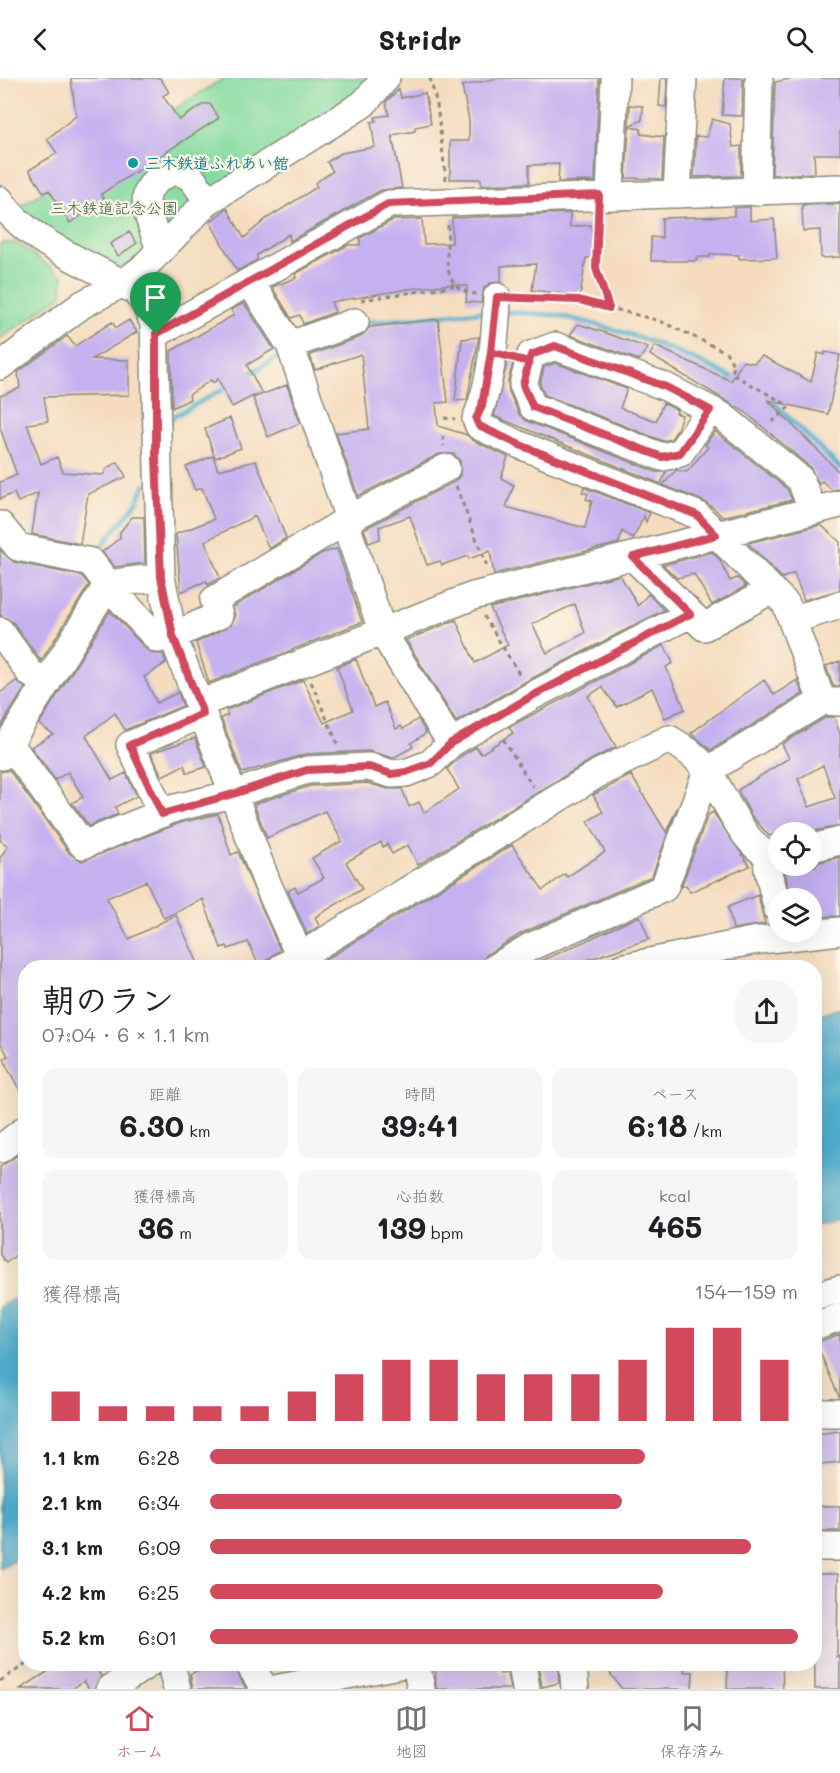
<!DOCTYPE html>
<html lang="ja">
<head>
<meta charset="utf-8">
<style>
	body { margin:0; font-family:Mali,"Klee One",sans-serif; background:#f6f6f6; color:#202124; height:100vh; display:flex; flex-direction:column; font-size:22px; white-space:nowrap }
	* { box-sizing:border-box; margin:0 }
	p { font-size:20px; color:#757577 }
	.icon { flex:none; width:33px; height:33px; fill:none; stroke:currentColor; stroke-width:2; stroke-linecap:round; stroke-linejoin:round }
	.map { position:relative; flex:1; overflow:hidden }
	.details { position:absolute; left:18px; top:882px; width:804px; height:711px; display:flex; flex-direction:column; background:#fff; border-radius:24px; box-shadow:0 6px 24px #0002 }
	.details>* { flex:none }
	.tools { position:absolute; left:768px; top:744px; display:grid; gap:12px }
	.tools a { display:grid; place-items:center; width:54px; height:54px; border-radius:50%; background:#fff; box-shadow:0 6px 24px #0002; font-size:30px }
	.pin { position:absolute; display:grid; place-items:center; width:51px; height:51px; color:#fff; margin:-62px -26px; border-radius:50% 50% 50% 0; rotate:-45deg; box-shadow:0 0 6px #0007 }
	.pin .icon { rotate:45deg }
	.round { display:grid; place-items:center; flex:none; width:63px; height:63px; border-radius:24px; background:#f6f6f6 }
	.summary { display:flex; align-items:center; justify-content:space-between; height:102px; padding:0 24px }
	h1 { font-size:33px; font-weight:700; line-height:45px }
	.figures { display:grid; grid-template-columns:repeat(3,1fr); gap:9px; height:102px; padding:6px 24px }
	.figures div { display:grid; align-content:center; border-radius:15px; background:#f6f6f6; text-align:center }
	.figures b { font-size:30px; font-weight:700 }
	.figures small { font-size:16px; font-weight:400 }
	.figures p { font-size:16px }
	.chart { height:168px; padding:12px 24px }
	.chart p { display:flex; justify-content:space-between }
	.chart svg { width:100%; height:108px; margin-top:6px; stroke:#d1495b; stroke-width:6 }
	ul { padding:0 24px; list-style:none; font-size:20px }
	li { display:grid; grid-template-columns:96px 72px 1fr; align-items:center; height:45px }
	li i { height:15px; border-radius:8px; background:#d1495b }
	header { display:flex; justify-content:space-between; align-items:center; height:78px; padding:0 24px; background:#fff; font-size:27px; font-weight:700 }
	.menu { display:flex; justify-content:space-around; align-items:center; height:84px; border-top:2px solid #e0e0e0; background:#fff; font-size:16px; color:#757577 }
	.menu a { display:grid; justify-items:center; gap:3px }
	.menu .on { color:#d1495b }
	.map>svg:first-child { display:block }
	.green { fill:#85dca0; stroke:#528c6a; stroke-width:1.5 }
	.water { fill:#4faece; stroke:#377681; stroke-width:1.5 }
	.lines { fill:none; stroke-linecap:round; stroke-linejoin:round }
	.stream { stroke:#4faece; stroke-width:5 }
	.building { fill:#c5b0f0; fill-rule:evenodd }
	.minor-casing { stroke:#8a8c7a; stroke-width:30 }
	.path { stroke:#8a8c7a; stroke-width:3; stroke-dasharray:4.5 4.5; stroke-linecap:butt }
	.minor { stroke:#fff; stroke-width:27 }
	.route-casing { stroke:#fff; stroke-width:12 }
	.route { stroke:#d1495b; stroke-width:8 }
	.culture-dot { fill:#0f9aa8; stroke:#fcf5e5; stroke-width:2 }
	.labels { text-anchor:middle; stroke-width:4.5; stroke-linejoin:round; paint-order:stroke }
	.culture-label { font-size:16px; font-weight:bold; fill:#0d838f; stroke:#fcf5e5; text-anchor:start }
	.park-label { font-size:16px; fill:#335d4a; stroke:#fcf5e5 }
</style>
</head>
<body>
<header><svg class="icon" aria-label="back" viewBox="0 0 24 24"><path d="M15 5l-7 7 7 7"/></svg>Stridr<svg class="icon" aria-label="search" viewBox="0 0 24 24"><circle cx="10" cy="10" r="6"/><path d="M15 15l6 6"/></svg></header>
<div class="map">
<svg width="840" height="1611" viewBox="0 0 840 1611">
	<rect width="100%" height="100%" fill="#fcf5e5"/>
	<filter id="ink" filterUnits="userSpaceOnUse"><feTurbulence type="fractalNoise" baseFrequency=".0167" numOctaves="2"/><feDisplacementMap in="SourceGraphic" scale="12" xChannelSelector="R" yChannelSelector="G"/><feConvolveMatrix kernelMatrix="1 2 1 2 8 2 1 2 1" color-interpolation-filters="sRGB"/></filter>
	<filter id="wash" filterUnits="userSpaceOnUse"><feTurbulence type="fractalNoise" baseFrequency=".008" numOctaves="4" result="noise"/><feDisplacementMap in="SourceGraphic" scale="24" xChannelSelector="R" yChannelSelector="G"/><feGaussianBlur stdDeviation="1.35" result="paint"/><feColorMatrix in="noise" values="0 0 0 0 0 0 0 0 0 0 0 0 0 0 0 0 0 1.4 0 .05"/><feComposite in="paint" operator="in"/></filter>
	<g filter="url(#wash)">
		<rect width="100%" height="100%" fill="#f5dcbf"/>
		<!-- green -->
		<path class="green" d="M224,0H373L356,17L125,188L119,190L38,146L19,129Z
			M0,165H17L63,198L62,217L0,261Z"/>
		<!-- water -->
		<path class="water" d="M840,930V1141L815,1147V937Z
			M25,1215V1477L0,1491V1229Z"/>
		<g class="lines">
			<!-- stream -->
			<path class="stream" d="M504,234C522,235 542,235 560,238C621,251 683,273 738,303
				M363,245L488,233
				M246,298L284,276
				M767,318L840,390
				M168,347L171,340L227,309
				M92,475L98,472L136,426L145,407"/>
		</g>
		<g id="blocks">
			<!-- building -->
			<path class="building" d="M71,0H160L169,14L163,18L179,42L204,26H210L219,40L101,116L105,122L70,145L49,112L44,115L29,92L57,75L47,61L76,38Z
				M498,0H599L595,103L558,104L559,86L529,87V105L481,107V101H450V63H469V42L462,8Z
				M661,0H667L666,29L659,28Z
				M725,0H743L742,38L722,37Z
				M795,0H840V76H814L815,95L772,97L775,4Z
				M399,11L401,20L425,15L431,46L415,49V53L392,57L402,110L381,112L290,163L289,156L257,177V182L237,193L210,144L227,130L244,160L266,141L317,109L315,105L333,93L327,84L341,75L375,69L371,44L376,43L375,39L389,37L386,24Z
				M630,27L643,28L642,42L629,48Z
				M712,41L730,46L733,69L741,68V98L694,99L696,58L707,59Z
				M629,49L641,51V56L664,59L662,101L626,100Z
				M840,126V179L821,180L820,152L803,153L802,127Z
				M750,129V143L774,141L777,180L739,181V177L710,176V179H697L696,183H651V159L662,160V140L734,138V130Z
				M570,135V149L591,147L595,179L586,180L580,218L532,212L536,186L501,188V204L490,205L484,210L481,225L466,224L467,208L451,206L408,211L331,224L335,234L303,246L300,237L291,240L272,209L296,200L295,196L348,167H360V160L393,142L422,141L424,166L452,165V140Z
				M129,154L137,165L118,178L110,166Z
				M244,225L274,271L247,287L261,314L232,329L218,301L213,305L211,302L189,317L190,321L172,330L171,273L234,237L231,232Z
				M438,241L448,324L436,325L438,348L467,357L472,362L508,379L501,400L514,407L506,429L585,450L592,423L586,421L588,416L582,414L584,409L650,435L646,444L644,438L633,461L622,453L619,465L494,496L490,473L469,481L468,478L442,487L440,483L427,487L410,438L379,449L380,461L369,465L364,451L454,404L460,398V383L454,376H439L358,418L336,355L369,351L361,276L315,292L310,277L360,259L370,249Z
				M129,242L137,254L92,281L129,282V317L44,319L48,343L27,346L41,386L57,379L63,394L103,397L107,390L118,384L126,399L88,416L80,466L32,456L38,415L18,424L14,415L0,421V404L17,397L0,350V318L20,310L18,294L67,258L75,268L112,244L116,250Z
				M578,246L600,253L648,270L639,282L570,257Z
				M479,259L467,322L455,323L462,261Z
				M655,268L731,303L743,283L754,285L762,278L811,304L818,275L825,277V274L840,277L828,336L768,322L840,395V411L832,412L822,403L819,406L810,389L745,334L650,277Z
				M507,284L513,285L508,303L509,314L519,336L527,343L656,394H666L661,406L494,338Z
				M555,285L627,311L620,330L656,343L663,325L677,332L676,335L682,337L677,352L671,361L663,363L545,317L540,306L544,289Z
				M287,307L300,345L268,359L253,320Z
				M230,340L241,370L215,380L205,351Z
				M715,353L787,411L792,422L722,439L714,430L703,423L663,407L676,392L687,394L708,369L705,367Z
				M213,378L218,392L256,383L286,460L269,471L255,438L205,463L220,500L208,507L206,503L181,514L176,456L214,441L202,410L195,412L186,389Z
				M132,439H144L145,485L115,489L102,474L120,460V454Z
				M821,447L840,464V512L804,522L794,495L782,500L748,465Z
				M337,471L362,544L209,605L196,565L231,547L235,539L233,529L322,475Z
				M0,472L14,484L82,498L89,507L41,583L13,544L0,537Z
				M712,474L719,481L730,503L737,500L746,508L712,527L694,496L677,500L663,487Z
				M620,497L638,528L648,516L664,532L525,604L456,644L406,562L456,542L475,585L508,567L490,530ZM575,526L585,555L547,575L532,546Z
				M110,533L147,572L154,576H163L166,585L144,599L157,625L178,614L183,628L125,652L115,635L86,658L112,702L126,695L137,718L115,729L118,736L89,748L72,725L83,719L68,694L55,702L31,669L53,656L39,646Z
				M664,567L673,585L666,589L685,631L665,640L652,610L617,629L602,609L588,618L616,669L591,682L418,787L408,767L392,776L387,766L383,769L381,764L346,784L362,811L315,839L319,848L307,856L288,813L295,809L298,814L324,800L312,780L342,763L325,733L267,760L254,726L310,708L367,705L388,711H402L409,729L419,724L424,735L459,711L447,691L461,678L476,669L481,676L513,655L509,649Z
				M356,581L374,629L385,624L396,651L401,648L403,651L418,641L426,655L411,665L413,669L393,680L369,673L306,676L242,695L221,640L228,637L226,632L303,602L324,645L353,632L337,589Z
				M840,583V608H833L826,588Z
				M764,602L774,617L797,602L803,616L711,672L691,655Z
				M16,603L25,610L0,650V615Z
				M826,639H834L840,656V748L809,754H800L798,748L769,758L751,737L738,712L789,680L782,666ZM823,687L835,720L809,729L798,701Z
				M195,660L206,689L187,695L184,687L162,698L151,675Z
				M9,692L70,776L82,783L180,745L218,736L231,777L238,774L280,872L267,882L266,888L260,890L248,864L228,871L227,868L221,870L203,821L164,840L146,803L107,820L129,861L176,837L200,890H26V1023L7,989L4,980L8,978L0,963V780L8,768L0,762V694Z
				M631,697L666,754L677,730L652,798L522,855L486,877L479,890H329L325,882L512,767L543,812L565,796L567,799L605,774L588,743L603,734L593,717Z
				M713,734L750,788L690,814L686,807L681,809L708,737Z
				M840,779V838L812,839V820H791L784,791L789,788H816L815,785Z
				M758,817L765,846L733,851L728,829Z
				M640,838L649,861L564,890H526Z
				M19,1076L26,1084V1169L6,1185L0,1177V1089Z
				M840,1256V1319H839L816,1265Z
				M840,1353V1384L820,1386L816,1356Z
				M819,1428H840V1453H817Z
				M814,1496H838L837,1579L840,1578V1611H815Z
				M60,1586H93L101,1598L94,1611H89L84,1603L72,1611H20Z
				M211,1586H233L246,1611H193L190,1596Z
				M435,1586H499L500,1596L507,1595L510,1611H436Z
				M538,1586H558L559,1605L542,1609Z
				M620,1586H686L684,1594H693L692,1611H622L609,1594Z
				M733,1586H782L783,1611H727L728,1587Z"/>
		</g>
	</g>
	<g filter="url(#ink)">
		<use href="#blocks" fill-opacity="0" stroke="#8a8c7a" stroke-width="1.5"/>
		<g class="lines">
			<defs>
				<path id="minor" d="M756,114L759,0
					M610,116L615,0
					M677,116L683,0
					M0,122C26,165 94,187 135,213L145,225L154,246L161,499L173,558L267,805L305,890
					M160,173C150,136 128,110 176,92L191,99L208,123
					M250,204L290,267L349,441
					M497,219C496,256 491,308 476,341L479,348L520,367L697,437L786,526L822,623
					M156,256L389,126L840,110
					M290,267L355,244
					M0,288L83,226L123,205L142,191L208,123L363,26L386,0
					M710,332L680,375L662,379L533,329L523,307L531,277L555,268L666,309L722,338L800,401L813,432
					M345,444L383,555L451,665L532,618L690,536
					M0,447L18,469L91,484L113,513L158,561L173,558L219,537L214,522L349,441L446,390
					M633,479L704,549L771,512
					M792,542L840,527
					M0,553L30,595L47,605
					M199,626L473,518L840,426
					M9,665L83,767L175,730L233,716L307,692L369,689L392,696L406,695L431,685L451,665
					M1,678L108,506L161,499
					M162,736L130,667L203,636
					M812,770L840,763
					M767,775L768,792L778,832
					M281,890L599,695L669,661C684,669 697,679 708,693C723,714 749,783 778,777
					M495,890L530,869L664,810L707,693L822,623L839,624
					M621,890L752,863L840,853
					M0,1071L26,1051
					M814,1218L840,1211
					M814,1248L840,1239
					M814,1335H840
					M814,1469H840
					M171,1586L177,1611
					M249,1586L265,1611
					M416,1586L421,1611
					M522,1586L526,1611
					M573,1586L575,1611
					M110,1611L148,1586
					M275,1611L404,1586"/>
			</defs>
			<!-- minor casing -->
			<use href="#minor" class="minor-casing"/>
			<!-- path -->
			<path class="path" d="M430,0L437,27L446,102
				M598,139L596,190L609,230
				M448,147C448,175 439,212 476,216
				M519,220L579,222L660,243L726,274L734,288L732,296L786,326L788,330L770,346
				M361,222L454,208
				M444,340L455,341
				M443,358L444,368
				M456,408L488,491
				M484,538L521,599
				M311,604L338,667
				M503,661L533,709
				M0,1603L26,1586"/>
			<!-- minor -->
			<use href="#minor" class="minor"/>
		</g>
	</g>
	<g class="lines" filter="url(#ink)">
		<defs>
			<path id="route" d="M156,256V379L161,499L173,558L203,636L130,667L162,736L233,716L307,692L369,689L392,696L406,694L431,685L451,665L532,618L690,536L633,479L716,457L697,437L520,367L479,348L476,341L482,328L491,274L529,284L531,277L555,268L666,309L710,332L680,375L662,379L533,329L523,307L529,284L491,274L497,219L579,222L609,230L596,190L599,117L388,126L156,256"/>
		</defs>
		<!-- route casing -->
		<use href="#route" class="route-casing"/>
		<!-- route -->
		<use href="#route" class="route"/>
	</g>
	<!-- markers -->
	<circle class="culture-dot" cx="133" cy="85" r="6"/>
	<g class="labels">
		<!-- culture labels -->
		<g class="culture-label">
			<text x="145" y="91">三木鉄道ふれあい館</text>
		</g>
		<!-- park labels -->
		<g class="park-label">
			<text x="114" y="136">三木鉄道記念公園</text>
		</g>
	</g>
</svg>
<div class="tools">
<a><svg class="icon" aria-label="locate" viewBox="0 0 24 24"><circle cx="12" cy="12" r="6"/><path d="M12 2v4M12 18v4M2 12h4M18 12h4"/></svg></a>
<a><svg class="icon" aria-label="layers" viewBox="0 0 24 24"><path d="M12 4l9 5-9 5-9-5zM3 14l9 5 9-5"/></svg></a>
</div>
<div class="pin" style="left:156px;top:256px;background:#1e9e55"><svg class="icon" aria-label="arrive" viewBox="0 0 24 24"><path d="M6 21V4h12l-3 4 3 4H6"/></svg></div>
<section class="details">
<div class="summary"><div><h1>朝のラン</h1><p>07:04 · 6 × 1.1 km</p></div><a class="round"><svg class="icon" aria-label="share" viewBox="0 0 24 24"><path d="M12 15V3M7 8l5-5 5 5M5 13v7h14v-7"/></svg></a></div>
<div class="figures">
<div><p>距離</p><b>6.30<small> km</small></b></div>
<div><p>時間</p><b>39:41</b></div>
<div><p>ペース</p><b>6:18<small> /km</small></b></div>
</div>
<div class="figures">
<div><p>獲得標高</p><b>36<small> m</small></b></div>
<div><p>心拍数</p><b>139<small> bpm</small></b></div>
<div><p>kcal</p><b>465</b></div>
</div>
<div class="chart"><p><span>獲得標高</span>154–159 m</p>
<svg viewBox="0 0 160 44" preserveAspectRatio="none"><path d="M5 44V32M15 44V38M25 44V38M35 44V38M45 44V38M55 44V32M65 44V25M75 44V19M85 44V19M95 44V25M105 44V25M115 44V25M125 44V19M135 44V6M145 44V6M155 44V19"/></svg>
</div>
<ul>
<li><b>1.1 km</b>6:28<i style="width:74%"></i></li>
<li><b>2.1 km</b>6:34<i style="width:70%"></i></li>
<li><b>3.1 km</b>6:09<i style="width:92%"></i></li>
<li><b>4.2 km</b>6:25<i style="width:77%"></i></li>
<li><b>5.2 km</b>6:01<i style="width:100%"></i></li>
</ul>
</section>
</div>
<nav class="menu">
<a class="on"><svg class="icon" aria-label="home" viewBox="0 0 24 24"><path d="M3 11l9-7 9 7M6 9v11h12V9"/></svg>ホーム</a>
<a><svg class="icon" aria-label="map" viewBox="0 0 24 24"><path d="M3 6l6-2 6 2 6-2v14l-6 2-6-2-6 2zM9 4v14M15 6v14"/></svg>地図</a>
<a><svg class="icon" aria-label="saved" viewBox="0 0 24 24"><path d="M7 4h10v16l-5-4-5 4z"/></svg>保存済み</a>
</nav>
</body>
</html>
